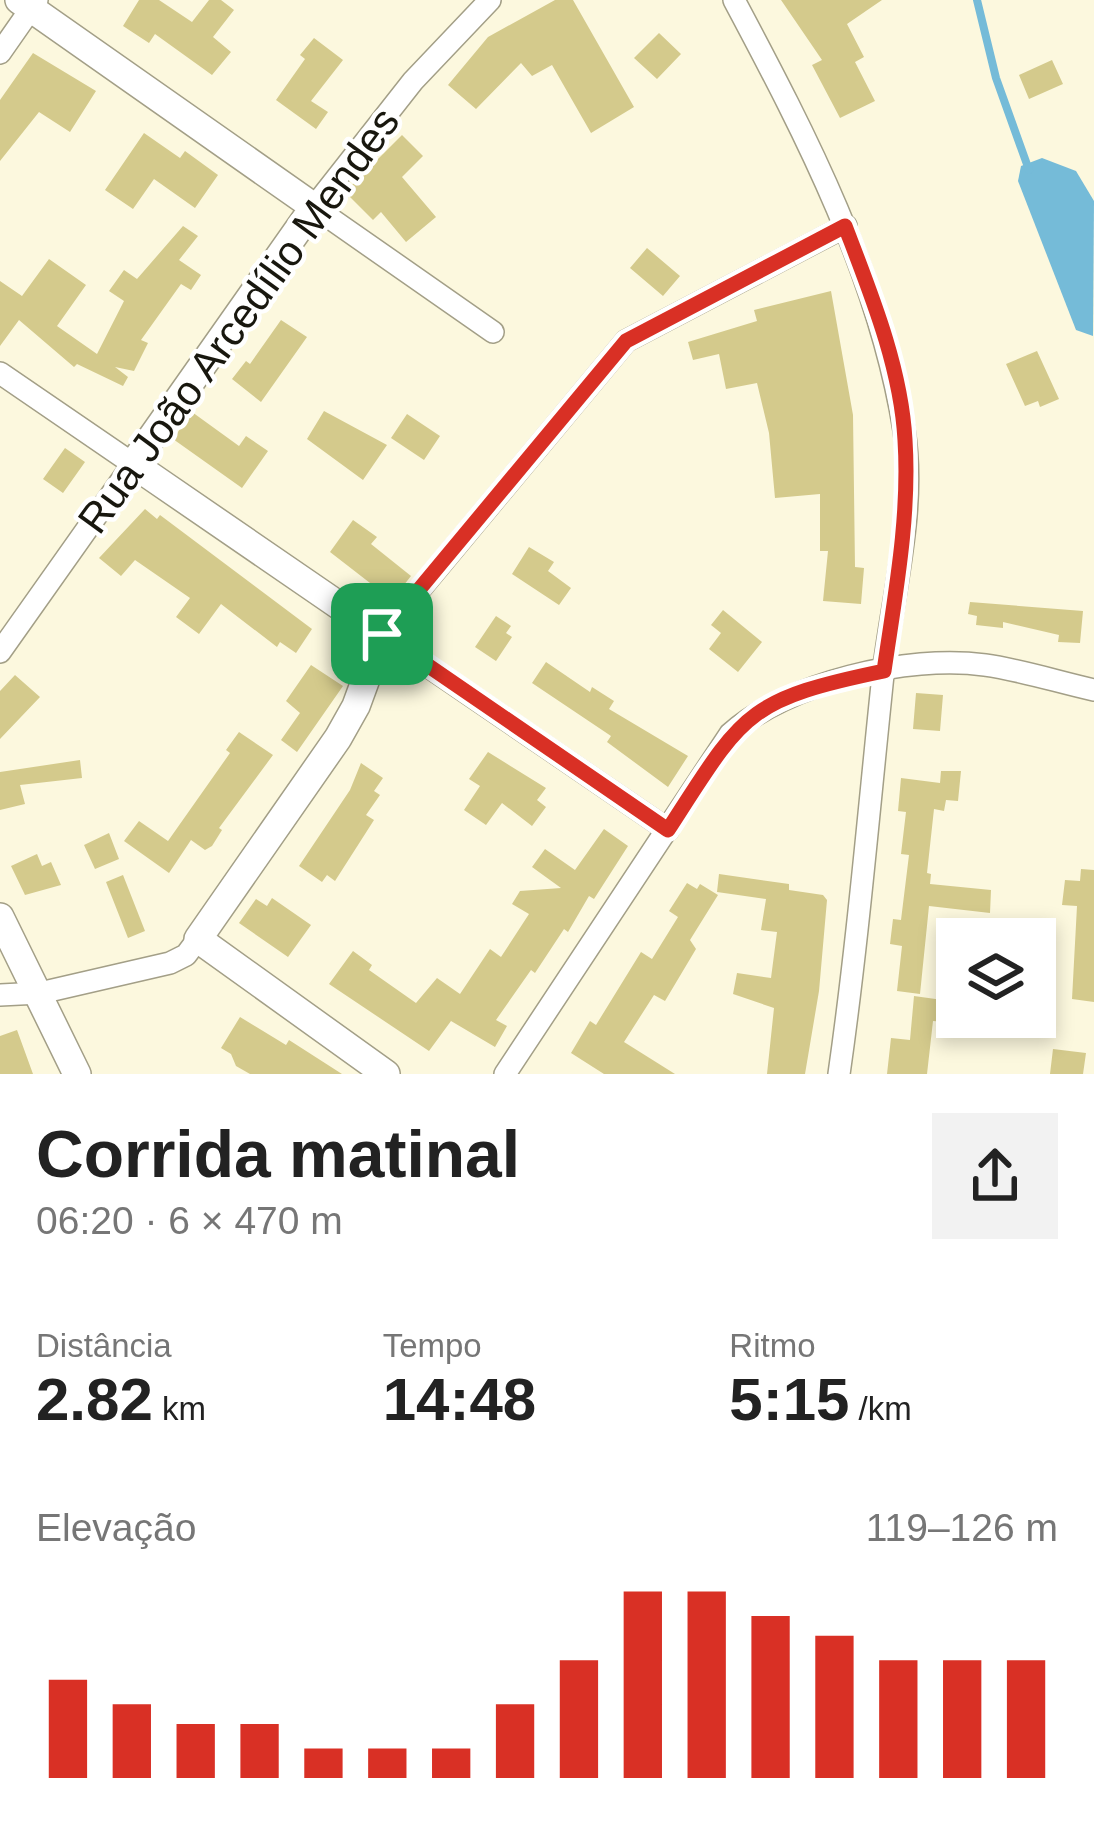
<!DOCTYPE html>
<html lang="pt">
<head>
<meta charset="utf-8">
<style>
	body { margin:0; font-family:Helvetica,sans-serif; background:#f2f2f2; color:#222; height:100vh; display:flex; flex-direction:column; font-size:45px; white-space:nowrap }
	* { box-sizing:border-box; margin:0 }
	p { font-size:39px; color:#767676 }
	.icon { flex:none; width:66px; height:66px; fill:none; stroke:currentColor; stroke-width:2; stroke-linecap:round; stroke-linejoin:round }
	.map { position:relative; height:1074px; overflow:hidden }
	.details { display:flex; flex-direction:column; background:#fff; flex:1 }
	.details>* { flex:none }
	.controls { position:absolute; left:936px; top:918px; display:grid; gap:24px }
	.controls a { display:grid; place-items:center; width:120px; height:120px; border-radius:0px; background:#fff; box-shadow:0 6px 18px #0003; font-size:60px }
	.pin { position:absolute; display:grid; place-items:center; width:102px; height:102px; color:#fff; margin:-51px; border-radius:24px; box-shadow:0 6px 18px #0006 }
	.round { display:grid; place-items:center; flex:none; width:126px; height:126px; border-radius:0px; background:#f2f2f2 }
	.head { display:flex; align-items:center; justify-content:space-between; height:204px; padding:0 36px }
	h1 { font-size:66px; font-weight:600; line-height:90px }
	.figures { display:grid; grid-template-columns:repeat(3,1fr); gap:18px; height:204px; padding:12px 36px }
	.figures div { display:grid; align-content:center }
	.figures b { font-size:60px; font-weight:600 }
	.figures small { font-size:33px; font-weight:400 }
	.figures p { font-size:33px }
	.chart { height:336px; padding:24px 36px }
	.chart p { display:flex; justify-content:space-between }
	.chart svg { width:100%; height:216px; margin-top:12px; stroke:#d93025; stroke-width:6 }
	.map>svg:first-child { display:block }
	.water { fill:#75bbd8 }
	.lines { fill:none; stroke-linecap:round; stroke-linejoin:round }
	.stream { stroke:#75bbd8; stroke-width:8 }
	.building { fill:#d4ca8c }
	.minor-casing { stroke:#a39f87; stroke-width:24 }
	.tertiary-casing { stroke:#a39f87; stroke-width:30 }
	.minor { stroke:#fff; stroke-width:21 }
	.tertiary { stroke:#fff; stroke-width:27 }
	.route-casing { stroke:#fff; stroke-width:24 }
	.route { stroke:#d93025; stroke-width:15 }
	.labels { text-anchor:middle; stroke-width:9; stroke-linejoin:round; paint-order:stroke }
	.street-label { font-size:42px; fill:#18170e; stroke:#fff }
</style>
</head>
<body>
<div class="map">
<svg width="1094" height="1074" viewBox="0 0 1094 1074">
	<rect width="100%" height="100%" fill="#fcf8de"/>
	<!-- water -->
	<path class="water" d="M1042,158L1076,171L1094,201L1093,336L1076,330L1018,181L1021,166Z"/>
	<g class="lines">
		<!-- stream -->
		<path class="stream" d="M977,0L996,78L1029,170"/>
	</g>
	<!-- building -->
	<path class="building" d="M139,0H159L192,22L209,0H221L234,10L213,37L231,52L212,75L155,34L149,43L123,26Z
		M555,0H573L634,107L591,133L552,65L532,76L521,63L476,109L448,85L488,37Z
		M781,0H882L847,24L864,57L855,62L875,101L840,118L812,65L822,60Z
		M659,33L681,54L657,79L634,58Z
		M314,38L343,60L311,101L328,112L316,129L276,100L305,59L300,55Z
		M33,53L96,91L70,132L39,112L0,161V100Z
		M1052,60L1063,84L1029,99L1019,75Z
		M144,133L180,158L185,151L218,175L195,208L154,179L133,209L105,190Z
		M402,135L423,156L402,177L436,217L406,242L381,212L373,220L345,192Z
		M183,226L198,236L179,260L201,275L191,290L181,284L141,340L148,343L134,371L115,367L128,377L123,386L77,364L74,367L19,320L0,346V281L22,296L49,259L86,285L57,326L97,354L124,301L109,291L124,270L137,279Z
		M647,248L680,276L663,296L630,268Z
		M831,291L853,415L855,567L864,568L861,604L823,601L828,551H820V494L775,498L769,433L757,383L726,389L719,354L693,360L688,342L757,321L754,310Z
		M281,320L307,337L261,402L232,379L246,361L250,364Z
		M1037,351L1059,399L1040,407L1038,401L1025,406L1006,364Z
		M324,411L387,445L363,480L307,439Z
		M192,412L239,446L246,436L268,451L242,488L173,439Z
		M407,414L440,436L424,460L391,438Z
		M65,448L85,462L63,493L43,479Z
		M145,509L157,519L160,515L312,629L296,653L280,642L277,647L221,604L199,634L176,617L190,598L135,560L121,576L99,558Z
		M353,520L377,537L371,544L411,576L392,600L330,552Z
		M529,547L554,562L548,571L571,588L559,605L512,574Z
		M970,602L1083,611L1080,643L1058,642L1059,635L1003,622V628L976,625L977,616L968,614Z
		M723,610L762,642L738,672L709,649L721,633L711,625Z
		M496,616L511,626L506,633L512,637L496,661L475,647Z
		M546,662L590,692L592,687L614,701L609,709L688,756L668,787L607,742L611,736L532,683Z
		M311,665L343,686L297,752L281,740L300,713L286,701Z
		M15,675L40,697L0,739V691Z
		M916,693L943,695L940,731L913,729Z
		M239,732L273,755L219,828L222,830L212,846L205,850L191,840L169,873L124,841L139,821L168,841L230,753L226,750Z
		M488,752L546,788L537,800L546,807L532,826L502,803L486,825L464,810L480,786L469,779Z
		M80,760L82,778L20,785L25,804L0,810V772Z
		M361,763L383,778L374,791L380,795L366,815L374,820L335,881L327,875L322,882L299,866L350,790Z
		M941,771H961L958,801L946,800L944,811L934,809L927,873L931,874L930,884L991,890L990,913L929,906L920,994L897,991L902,946L890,944L893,919L901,920L909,855L901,854L906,812L898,811L901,778L940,783Z
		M604,829L628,846L594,899L589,896L568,932L564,929L535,973L531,970L496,1020L507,1026L495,1047L451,1021L429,1051L329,984L353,951L372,965L369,970L416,1003L437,978L460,994L490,949L501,957L529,914L512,904L520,891L561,888L532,867L545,849L575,870Z
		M109,833L119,859L95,869L84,845Z
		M37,854L42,866L51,862L61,885L25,895L11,866Z
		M1081,869L1094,870V1002L1072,999L1077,906L1062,905L1065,880L1080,881Z
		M719,874L789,884V890L823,895L827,900L819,991L805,1074H767L774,1008L733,994L737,973L771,978L777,932L761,930L766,899L717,892Z
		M123,875L145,931L128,938L106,882Z
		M687,883L697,889L700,884L718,895L690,940L696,949L665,1001L654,995L624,1042L675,1074H604L571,1053L590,1021L596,1025L641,952L652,959L678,917L669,911Z
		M272,898L311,925L288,957L239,923L256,899L267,906Z
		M914,996L957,1002V1023L933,1021L927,1074H887L891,1038L910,1040Z
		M240,1017L286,1045L289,1040L342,1074H250L236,1066L231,1054L221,1048Z
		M17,1030L33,1074H0V1036Z
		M1053,1049L1086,1053L1083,1074H1050Z"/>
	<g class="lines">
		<defs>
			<path id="minor" d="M490,0L413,81L314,207L493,332
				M734,0C807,137 879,276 904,430C917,510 892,596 883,675C869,808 858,941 839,1074
				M0,53L37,0
				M0,373L133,464L0,652
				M668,830L382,635L626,341L846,226
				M0,995L40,993L170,963L186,955L198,939
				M505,1074L730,734C787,683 908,654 985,665C1021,670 1058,682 1094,690"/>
			<path id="tertiary" d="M19,0L314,207L133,464L382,635L356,706L338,738L198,939L386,1074
				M0,917L77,1074"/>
		</defs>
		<!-- minor casing -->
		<use href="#minor" class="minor-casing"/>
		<!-- tertiary casing -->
		<use href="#tertiary" class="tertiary-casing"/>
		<!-- minor -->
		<use href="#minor" class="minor"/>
		<!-- tertiary -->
		<use href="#tertiary" class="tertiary"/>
	</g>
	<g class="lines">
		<defs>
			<path id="route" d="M845,226C871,294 901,367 905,440C910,517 895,595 884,671C744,700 743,714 668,830L382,634L626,341Z"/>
		</defs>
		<!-- route casing -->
		<use href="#route" class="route-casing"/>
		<!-- route -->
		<use href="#route" class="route"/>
	</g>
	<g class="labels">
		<!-- street labels -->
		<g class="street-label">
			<text transform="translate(238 320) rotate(-54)" y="15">Rua João Arcedílio Mendes</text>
		</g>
	</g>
</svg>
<div class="controls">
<a><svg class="icon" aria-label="layers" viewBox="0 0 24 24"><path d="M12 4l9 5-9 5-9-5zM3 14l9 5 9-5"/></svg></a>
</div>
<div class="pin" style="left:382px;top:634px;background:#1e9e55"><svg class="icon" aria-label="arrive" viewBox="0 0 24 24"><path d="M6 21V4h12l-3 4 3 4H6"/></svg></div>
</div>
<section class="details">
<div class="head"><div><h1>Corrida matinal</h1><p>06:20 · 6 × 470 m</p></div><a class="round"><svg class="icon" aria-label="share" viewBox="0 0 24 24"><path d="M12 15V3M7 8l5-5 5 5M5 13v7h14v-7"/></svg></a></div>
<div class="figures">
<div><p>Distância</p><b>2.82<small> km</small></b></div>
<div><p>Tempo</p><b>14:48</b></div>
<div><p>Ritmo</p><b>5:15<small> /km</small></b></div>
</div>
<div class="chart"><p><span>Elevação</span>119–126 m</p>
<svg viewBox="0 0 160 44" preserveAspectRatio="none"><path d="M5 44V24M15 44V29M25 44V33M35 44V33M45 44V38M55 44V38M65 44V38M75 44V29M85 44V20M95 44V6M105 44V6M115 44V11M125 44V15M135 44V20M145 44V20M155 44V20"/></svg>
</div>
</section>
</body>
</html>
